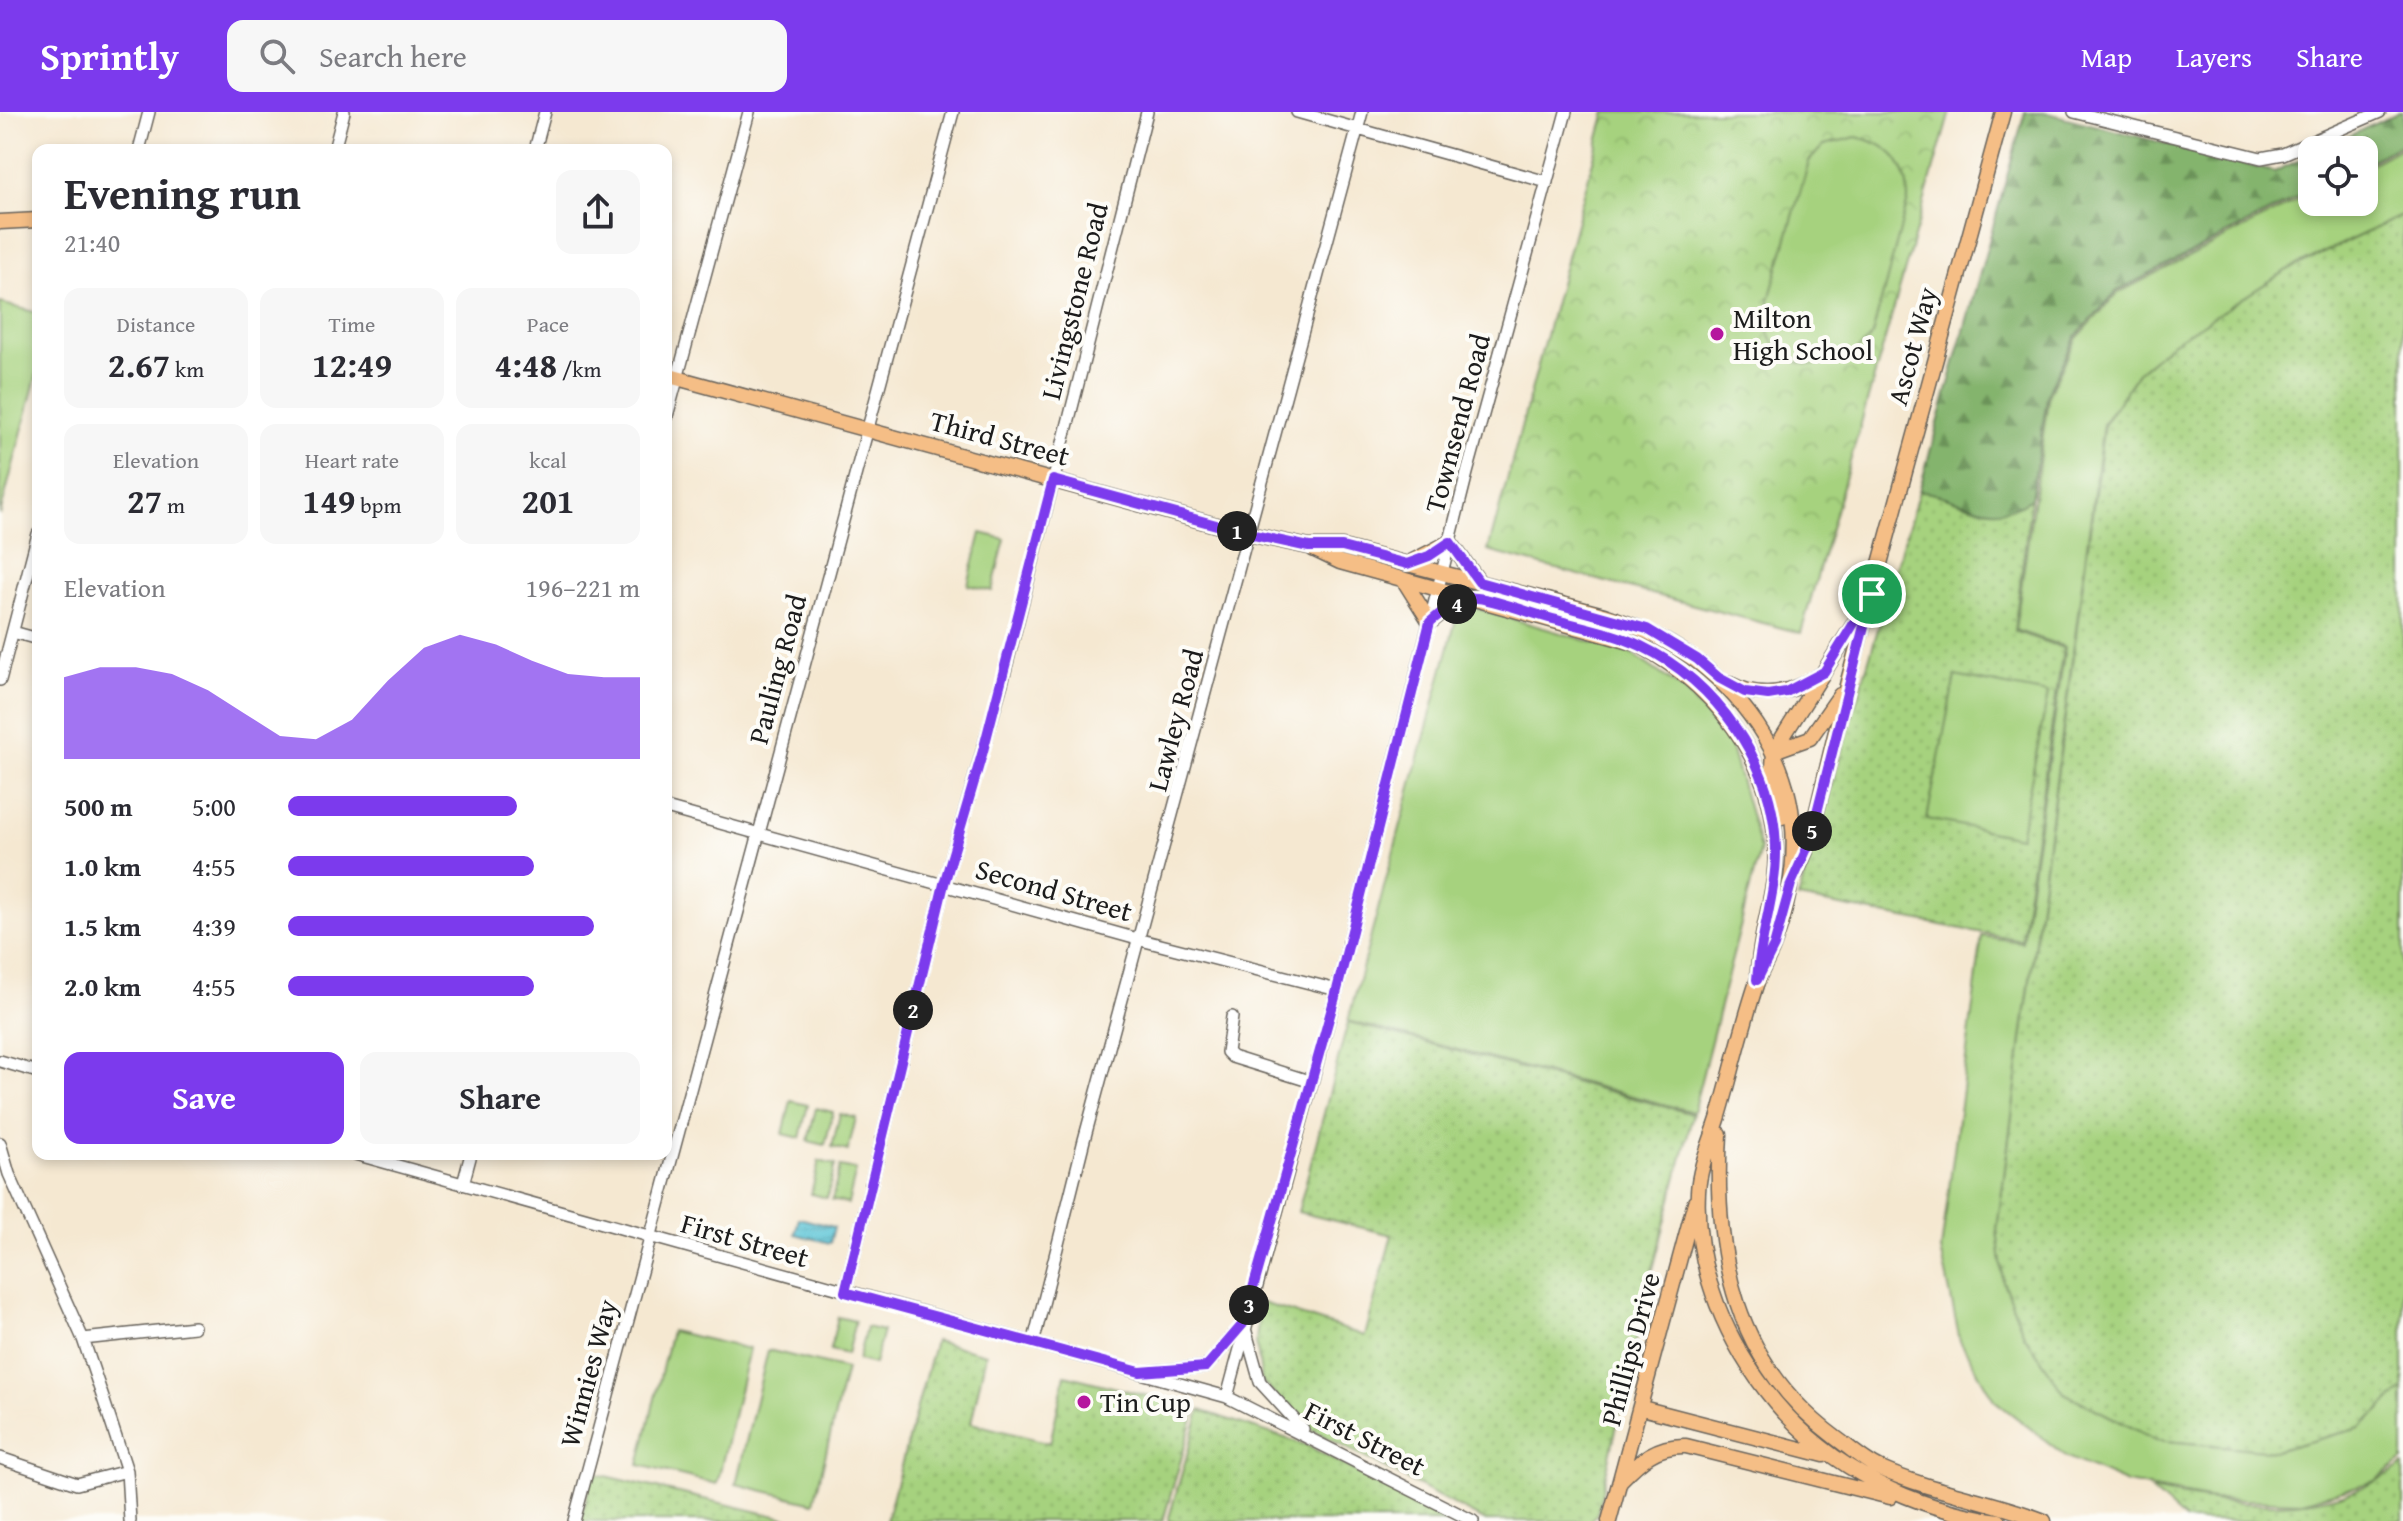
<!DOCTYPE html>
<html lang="en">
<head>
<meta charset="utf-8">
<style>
	body { margin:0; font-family:"Gentium Book Plus",serif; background:#f7f7f7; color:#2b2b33; height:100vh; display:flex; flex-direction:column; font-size:30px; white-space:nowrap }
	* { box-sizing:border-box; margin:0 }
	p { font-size:26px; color:#7c7c81 }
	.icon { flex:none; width:44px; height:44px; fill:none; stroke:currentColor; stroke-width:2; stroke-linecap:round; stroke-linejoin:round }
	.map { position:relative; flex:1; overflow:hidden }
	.sheet { position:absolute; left:32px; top:32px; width:640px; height:1016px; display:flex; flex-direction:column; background:#fff; border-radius:16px; box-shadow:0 4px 12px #0003 }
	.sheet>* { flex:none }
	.fabs { position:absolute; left:2298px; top:24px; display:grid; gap:16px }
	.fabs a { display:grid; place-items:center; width:80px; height:80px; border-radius:16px; background:#fff; box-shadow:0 4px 12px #0003; font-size:40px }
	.pin { position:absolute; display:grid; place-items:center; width:68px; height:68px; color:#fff; margin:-34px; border:4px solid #fff; border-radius:50%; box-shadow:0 2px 8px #0007 }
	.km { position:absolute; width:40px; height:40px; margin:-20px; border-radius:50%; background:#222; color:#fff; font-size:22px; line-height:40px; text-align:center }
	.round { display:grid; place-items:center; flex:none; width:84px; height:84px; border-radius:16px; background:#f7f7f7 }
	.headline { display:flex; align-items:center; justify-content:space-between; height:136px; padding:0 32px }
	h1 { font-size:44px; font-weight:700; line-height:60px }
	.stats { display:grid; grid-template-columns:repeat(3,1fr); gap:12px; height:136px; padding:8px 32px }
	.stats div { display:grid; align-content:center; border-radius:16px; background:#f7f7f7; text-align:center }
	.stats b { font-size:34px; font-weight:700 }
	.stats small { font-size:22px; font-weight:400 }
	.stats p { font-size:22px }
	.chart { height:224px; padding:16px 32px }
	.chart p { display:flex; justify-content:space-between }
	.chart svg { width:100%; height:144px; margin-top:8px; fill:#7c3aed; opacity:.7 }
	.cta { display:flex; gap:16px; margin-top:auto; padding:16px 32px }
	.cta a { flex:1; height:92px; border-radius:16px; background:#7c3aed; color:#fff; font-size:32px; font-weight:700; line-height:92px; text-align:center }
	.cta a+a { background:#f7f7f7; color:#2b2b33 }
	ul { padding:0 32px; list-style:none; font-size:26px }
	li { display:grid; grid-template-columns:128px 96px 1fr; align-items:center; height:60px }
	li i { height:20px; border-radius:10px; background:#7c3aed }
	header { display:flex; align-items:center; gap:48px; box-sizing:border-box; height:112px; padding:0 40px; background:#7c3aed; color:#fff }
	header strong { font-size:38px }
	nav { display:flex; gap:44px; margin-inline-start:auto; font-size:28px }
	.search { width:560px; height:72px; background:#f7f7f7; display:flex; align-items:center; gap:20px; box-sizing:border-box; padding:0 28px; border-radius:16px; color:#7c7c81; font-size:30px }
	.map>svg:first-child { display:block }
	.grass { fill:url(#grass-dots); stroke:#61774d; stroke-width:2 }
	.forest { fill:url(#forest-firs); stroke:#506844; stroke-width:2 }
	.park { fill:url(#park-crowns); stroke:#61774d; stroke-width:2 }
	.garden { fill:#a6d27e; stroke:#61774d; stroke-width:2 }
	.water { fill:url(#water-rules); stroke:#3c707a; stroke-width:2 }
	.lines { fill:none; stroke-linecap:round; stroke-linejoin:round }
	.minor-casing { stroke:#68635b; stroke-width:14 }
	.major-casing { stroke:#68635b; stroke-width:17 }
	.minor { stroke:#fff; stroke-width:11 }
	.major { stroke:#f5be86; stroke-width:14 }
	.route-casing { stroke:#fff; stroke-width:16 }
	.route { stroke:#7c3aed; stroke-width:10 }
	.poi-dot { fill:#b5179e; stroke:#fdfcf7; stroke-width:3 }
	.labels { text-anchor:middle; stroke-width:8; stroke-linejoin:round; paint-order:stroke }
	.street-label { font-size:28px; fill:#1c1c1c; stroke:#fdfcf7 }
	.poi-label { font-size:28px; fill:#1c1c1c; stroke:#fdfcf7; text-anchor:start }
</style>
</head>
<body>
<header>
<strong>Sprintly</strong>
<div class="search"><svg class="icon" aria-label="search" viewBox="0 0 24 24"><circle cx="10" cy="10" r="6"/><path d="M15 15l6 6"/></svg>Search here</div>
<nav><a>Map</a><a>Layers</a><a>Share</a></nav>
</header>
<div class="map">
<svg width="2403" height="1409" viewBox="0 0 2403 1409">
	<defs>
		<pattern id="grass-dots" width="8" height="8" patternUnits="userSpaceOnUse" patternTransform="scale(2)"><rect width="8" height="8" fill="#a6d27e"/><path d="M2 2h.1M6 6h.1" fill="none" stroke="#8eb46c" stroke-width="1.8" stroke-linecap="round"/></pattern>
		<pattern id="forest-firs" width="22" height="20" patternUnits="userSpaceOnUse" patternTransform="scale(2)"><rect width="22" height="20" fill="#84b46d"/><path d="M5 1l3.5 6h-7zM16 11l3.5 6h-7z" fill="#6b9259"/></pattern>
		<pattern id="park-crowns" width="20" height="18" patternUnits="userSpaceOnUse" patternTransform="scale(2)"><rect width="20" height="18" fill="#a6d27e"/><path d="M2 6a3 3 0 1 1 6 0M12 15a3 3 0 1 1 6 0" fill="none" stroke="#8eb46c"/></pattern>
		<pattern id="water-rules" width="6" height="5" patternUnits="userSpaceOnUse" patternTransform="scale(2)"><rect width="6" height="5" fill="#5cc5d7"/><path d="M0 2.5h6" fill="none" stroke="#4fa9b8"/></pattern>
	</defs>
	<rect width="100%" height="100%" fill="#fdfcf7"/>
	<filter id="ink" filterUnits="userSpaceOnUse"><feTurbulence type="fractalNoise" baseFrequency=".0125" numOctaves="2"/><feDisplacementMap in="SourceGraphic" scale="16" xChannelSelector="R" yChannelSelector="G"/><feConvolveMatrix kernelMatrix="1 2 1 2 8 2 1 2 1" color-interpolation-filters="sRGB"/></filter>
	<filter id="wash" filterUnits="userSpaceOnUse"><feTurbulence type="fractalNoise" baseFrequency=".006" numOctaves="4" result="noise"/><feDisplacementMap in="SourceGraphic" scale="32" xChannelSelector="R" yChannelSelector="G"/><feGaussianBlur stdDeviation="1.8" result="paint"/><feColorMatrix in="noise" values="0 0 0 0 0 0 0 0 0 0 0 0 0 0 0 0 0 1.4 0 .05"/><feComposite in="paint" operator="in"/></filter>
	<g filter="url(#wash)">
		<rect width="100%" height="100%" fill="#f5e8d1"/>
		<!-- grass -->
		<path class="grass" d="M2403,103V1277L2360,1316L2275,1339L2156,1328L2064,1281L2024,1223L2003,1170L1997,1117L2104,312L2139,259L2172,231L2287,158Z
			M1919,379C1958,382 1988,414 2031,387L2014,519L2063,536L2021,828L1798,786Z
			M1348,910L1693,1002L1645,1188L1597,1402L1589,1409H1485L1309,1316L1262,1270L1256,1229L1260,1190L1365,1224L1392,1123L1298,1100Z
			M935,1229L986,1242L971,1311L1050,1331L1065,1263L1196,1296L1163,1409H886Z
			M1200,1298L1306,1333L1449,1409H1168Z
			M2403,1353V1409H2186L2151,1378C2237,1394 2328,1407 2403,1353Z
			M593,1361L798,1409H581Z"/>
		<!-- forest -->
		<path class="forest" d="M2025,0H2044L2274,60L2312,42V78L2117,179L2076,224L2048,280L2031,387C1988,415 1958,382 1919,379Z
			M2399,0H2403V32L2364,52V38H2320Z"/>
		<!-- park -->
		<path class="park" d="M1606,0H1950L1801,521L1488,439Z"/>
		<!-- garden -->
		<path class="garden" d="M1856,25C1892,32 1908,52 1908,88L1872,223C1851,255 1791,269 1771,226C1766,214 1768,201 1769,188L1809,49L1824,33Z
			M2403,35V103L2287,158L2172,231L2139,259L2103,312L1997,1117L2003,1170L2024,1223L2064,1281L2156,1328L2275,1339L2360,1316L2403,1277V1348L2375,1369L2302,1390L2213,1387L2127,1371L2067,1345L1994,1288L1960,1229L1941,1138L1982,824L2022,830L2065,535L2015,518L2049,281L2077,226L2118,181L2312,81V90H2364V55Z
			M0,191L38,201V258L0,403Z
			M981,421L1005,427L992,479L968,473Z
			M1469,494L1632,542L1684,578L1730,632L1760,737L1693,1000L1348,909L1457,504Z
			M1955,564L2048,582L2020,725L1927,707Z
			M791,989L808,993L800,1026L783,1022Z
			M816,996L833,1000L825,1033L808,1029Z
			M840,1002L856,1006L848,1039L832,1035Z
			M819,1049L835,1053L827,1086L811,1082Z
			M840,1055L856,1058L848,1092L832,1088Z
			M838,1205L855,1209L847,1242L830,1238Z
			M866,1215L883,1219L874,1252L858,1248Z
			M671,1219L749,1237L717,1372L639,1353Z
			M768,1238L846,1257L814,1391L736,1372Z"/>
		<!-- water -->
		<path class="water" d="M799,1106L834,1115L830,1131L795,1122Z"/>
	</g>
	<g filter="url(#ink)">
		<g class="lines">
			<defs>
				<path id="minor" d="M1297,0L1547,70
					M2074,0L2261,46L2283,42L2380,0
					M139,38L149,0
					M334,38L344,0
					M535,38L545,0
					M666,308L749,0
					M13,520L38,527
					M0,568L38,422
					M666,696L1141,828L1337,878
					M1232,905L1227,940L1232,945L1312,970
					M0,949L38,960
					M0,1031L9,1062L83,1227L104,1289L127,1359L130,1409
					M355,1042L1227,1285L1473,1409
					M463,1072L471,1042
					M845,1180L944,772L1002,571L1147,0
					M1244,1213L1260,1270L1303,1317
					M83,1227L194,1215
					M1034,1228L1084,1028L1362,0
					M1153,1259L1206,1255L1241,1215
					M1227,1285L1337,878L1467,361L1566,0
					M0,1346L77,1372L127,1359
					M574,1409L953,0"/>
				<path id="major" d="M0,110L38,108
					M666,263L1249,422L1309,435H1342L1604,503C1669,524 1718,556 1757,613C1803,681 1802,757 1774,832C1770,845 1761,857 1757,870C1742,914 1732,960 1719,1004C1712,1027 1699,1055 1698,1080C1694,1157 1727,1232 1775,1290C1831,1357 1913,1397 1999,1409
					M1313,437L1340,450L1638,532C1724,579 1787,666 1774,768C1769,800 1760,828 1758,860
					M1407,452L1450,430L1479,470
					M1403,467L1430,510L1445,498L1472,486
					M1730,572C1761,588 1790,582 1819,564
					M1774,639L1810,626L1840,583
					M1782,705L1773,655L1774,639L1864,496
					M1796,761L1809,732L1848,569L2003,0
					M1720,1022C1713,1141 1734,1251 1836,1326C1850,1336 1865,1350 1881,1357C1933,1380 1991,1388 2044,1409
					M1642,1296L1824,1343
					M1621,1368C1640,1348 1657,1333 1686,1334L1890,1385
					M1609,1409L1695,1090"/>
			</defs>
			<!-- minor casing -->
			<use href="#minor" class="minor-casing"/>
			<!-- major casing -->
			<use href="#major" class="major-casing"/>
			<!-- minor -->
			<use href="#minor" class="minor"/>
			<!-- major -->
			<use href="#major" class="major"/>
		</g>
	</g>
	<g class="lines" filter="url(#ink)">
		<defs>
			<path id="route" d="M1053,368L1249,422L1309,435H1342L1407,452L1429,444L1450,430L1479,470L1647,517L1697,547L1719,566L1745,580L1768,583L1786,580L1824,560L1872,482L1809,732L1791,772L1774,834L1757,868C1760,823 1777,780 1776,736C1774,650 1716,570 1641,534C1614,521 1582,515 1553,507C1536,503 1486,484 1471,486C1456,487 1441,501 1430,510L1337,878L1243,1212L1206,1255L1140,1260L845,1180L944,772L983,639Z"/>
		</defs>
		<!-- route casing -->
		<use href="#route" class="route-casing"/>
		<!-- route -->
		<use href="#route" class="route"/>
	</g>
	<!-- markers -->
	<g class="poi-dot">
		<circle cx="1717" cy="222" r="8"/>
		<circle cx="1084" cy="1290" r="8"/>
	</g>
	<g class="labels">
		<!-- street labels -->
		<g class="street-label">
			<text transform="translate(1074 189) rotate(-76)" y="10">Livingstone Road</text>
			<text transform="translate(1912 234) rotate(-75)" y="10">Ascot Way</text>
			<text transform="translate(1457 311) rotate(-75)" y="10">Townsend Road</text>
			<text transform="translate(1000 326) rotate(15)" y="10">Third Street</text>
			<text transform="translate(777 557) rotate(-75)" y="10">Pauling Road</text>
			<text transform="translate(1175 608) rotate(-75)" y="10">Lawley Road</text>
			<text transform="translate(1054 778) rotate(16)" y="10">Second Street</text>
			<text transform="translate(745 1128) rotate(16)" y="10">First Street</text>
			<text transform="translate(1630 1237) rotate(-75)" y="10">Phillips Drive</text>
			<text transform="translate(588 1261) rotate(-75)" y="10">Winnies Way</text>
			<text transform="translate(1365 1326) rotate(27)" y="10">First Street</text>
		</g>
		<!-- poi labels -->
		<g class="poi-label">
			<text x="1733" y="216">Milton<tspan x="1733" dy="32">High School</tspan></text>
			<text x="1100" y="1300">Tin Cup</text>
		</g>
	</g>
</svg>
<div class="fabs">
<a><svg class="icon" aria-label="locate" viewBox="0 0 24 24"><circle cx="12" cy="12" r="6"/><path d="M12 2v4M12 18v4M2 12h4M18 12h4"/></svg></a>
</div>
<div class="pin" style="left:1872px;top:482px;background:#1e9e55"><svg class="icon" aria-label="arrive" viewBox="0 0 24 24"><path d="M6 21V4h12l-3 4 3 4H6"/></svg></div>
<b class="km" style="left:1237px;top:419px">1</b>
<b class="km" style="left:913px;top:898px">2</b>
<b class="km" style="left:1249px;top:1193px">3</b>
<b class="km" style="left:1457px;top:492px">4</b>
<b class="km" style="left:1812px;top:719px">5</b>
<section class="sheet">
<div class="headline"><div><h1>Evening run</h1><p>21:40</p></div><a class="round"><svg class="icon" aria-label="share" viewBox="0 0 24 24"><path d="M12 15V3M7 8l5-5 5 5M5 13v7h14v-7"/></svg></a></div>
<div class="stats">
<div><p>Distance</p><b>2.67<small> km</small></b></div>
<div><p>Time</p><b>12:49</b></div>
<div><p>Pace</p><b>4:48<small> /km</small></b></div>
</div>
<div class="stats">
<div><p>Elevation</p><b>27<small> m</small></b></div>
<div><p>Heart rate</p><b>149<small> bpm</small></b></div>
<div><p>kcal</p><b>201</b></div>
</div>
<div class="chart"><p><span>Elevation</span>196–221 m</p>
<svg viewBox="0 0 160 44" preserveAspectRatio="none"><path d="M0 44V19L10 16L20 16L30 18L40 23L50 30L60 37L70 38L80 32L90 20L100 10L110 6L120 9L130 14L140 18L150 19L160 19V44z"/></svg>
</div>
<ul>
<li><b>500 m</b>5:00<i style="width:65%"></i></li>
<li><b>1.0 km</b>4:55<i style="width:70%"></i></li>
<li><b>1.5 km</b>4:39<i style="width:87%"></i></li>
<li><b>2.0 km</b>4:55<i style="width:70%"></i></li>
</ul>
<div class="cta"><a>Save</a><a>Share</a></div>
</section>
</div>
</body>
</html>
